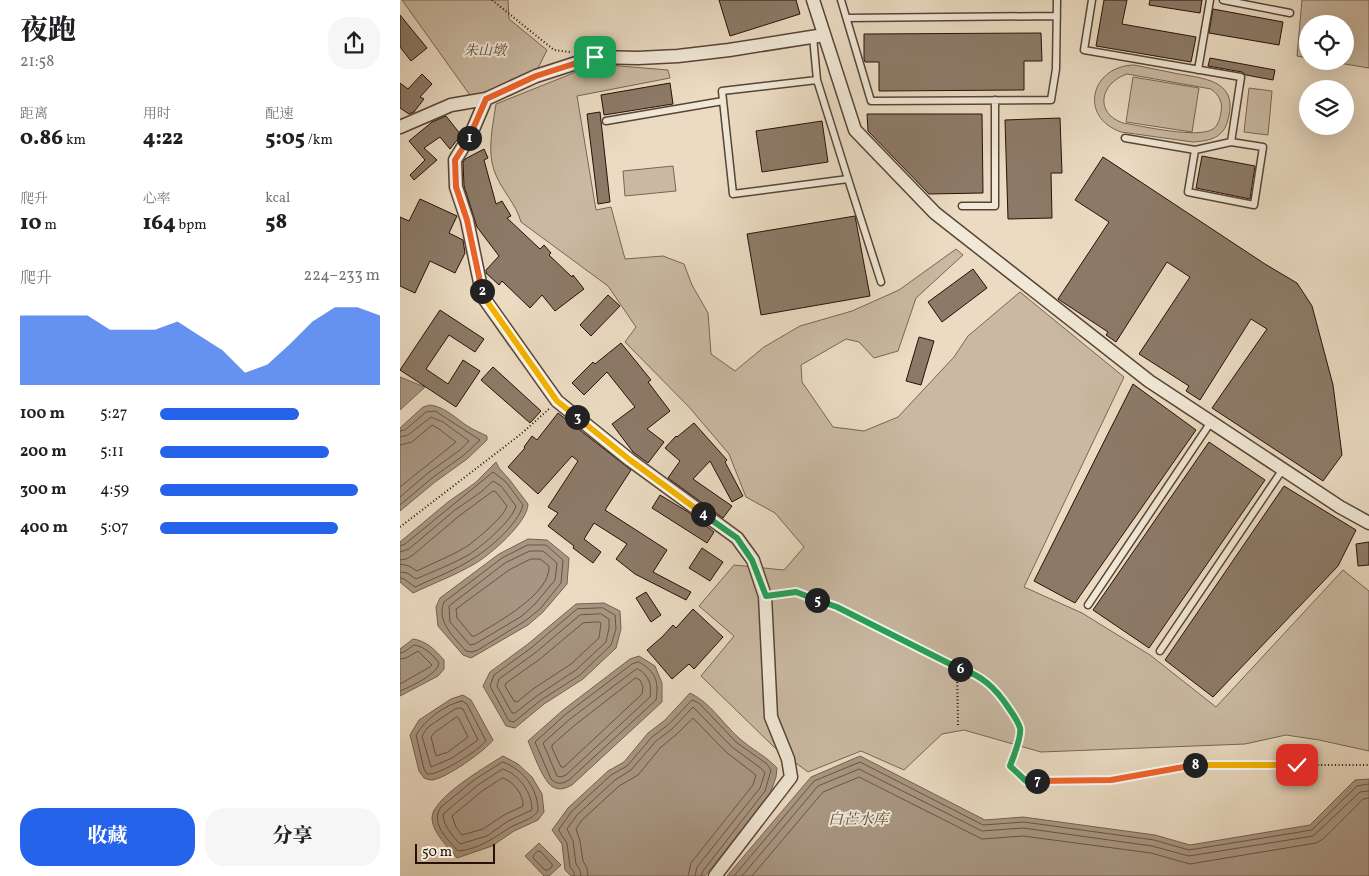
<!DOCTYPE html>
<html lang="zh">
<head>
<meta charset="utf-8">
<style>
	body { margin:0; font-family:Vollkorn,"Noto Serif SC",serif; background:#f6f6f6; color:#202124; height:100vh; display:flex; flex-direction:column; font-size:19px; white-space:nowrap }
	* { box-sizing:border-box; margin:0 }
	p { font-size:16px; color:#757577 }
	.icon { flex:none; width:28px; height:28px; fill:none; stroke:currentColor; stroke-width:2; stroke-linecap:round; stroke-linejoin:round }
	.map { position:relative; flex:1; overflow:hidden }
	.drawer { display:flex; flex-direction:column; background:#fff; width:400px }
	.drawer>* { flex:none }
	.controls { position:absolute; left:899px; top:15px; display:grid; gap:10px }
	.controls a { display:grid; place-items:center; width:55px; height:55px; border-radius:50%; background:#fff; box-shadow:0 5px 20px #0002; font-size:25px }
	.scale { position:absolute; left:15px; bottom:12px; width:80px; box-sizing:border-box; padding-left:5px; border:2px solid #271107; border-top:0; font-size:14px; line-height:18px; white-space:nowrap; color:#271107; -webkit-text-stroke:4px #f1e8d7; paint-order:stroke }
	.pin { position:absolute; display:grid; place-items:center; width:42px; height:42px; color:#fff; margin:-21px; border-radius:10px; box-shadow:0 2px 8px #0006 }
	.km { position:absolute; width:25px; height:25px; margin:-12px; border-radius:50%; background:#222; color:#fff; font-size:14px; line-height:25px; text-align:center }
	.round { display:grid; place-items:center; flex:none; width:52px; height:52px; border-radius:20px; background:#f6f6f6 }
	.summary { display:flex; align-items:center; justify-content:space-between; height:85px; padding:0 20px }
	h1 { font-size:28px; font-weight:800; line-height:38px }
	.stats { display:grid; grid-template-columns:repeat(3,1fr); gap:8px; height:85px; padding:5px 20px }
	.stats div { display:grid; align-content:center }
	.stats b { font-size:21px; font-weight:800 }
	.stats small { font-size:14px; font-weight:400 }
	.stats p { font-size:14px }
	.chart { height:140px; padding:10px 20px }
	.chart p { display:flex; justify-content:space-between }
	.chart svg { width:100%; height:90px; margin-top:5px; fill:#2563eb; opacity:.7 }
	.primary-button { display:flex; gap:10px; margin-top:auto; padding:10px 20px }
	.primary-button a { flex:1; height:58px; border-radius:20px; background:#2563eb; color:#fff; font-size:20px; font-weight:800; line-height:58px; text-align:center }
	.primary-button a+a { background:#f6f6f6; color:#202124 }
	ul { padding:0 20px; list-style:none; font-size:16px }
	li { display:grid; grid-template-columns:80px 60px 1fr; align-items:center; height:38px }
	li i { height:12px; border-radius:6px; background:#2563eb }
	main { display:flex; flex:1; min-height:0 }
	.map>svg:first-child { display:block }
	.green { fill:#c9b9a2; stroke:#786554; fill-rule:evenodd }
	.water { fill:#a89682; stroke:#746151 }
	.lines { fill:none; stroke-linecap:round; stroke-linejoin:round }
	.shore { stroke:#685444; stroke-width:1 }
	.building { fill:#8c7a68; stroke:#271107 }
	.service-casing { stroke:#584436; stroke-width:9 }
	.minor-casing { stroke:#584436; stroke-width:15 }
	.path { stroke:#271107; stroke-width:2; stroke-dasharray:1 2.5; stroke-linecap:butt }
	.service { stroke:#f1e8d7; stroke-width:6 }
	.minor { stroke:#f1e8d7; stroke-width:12 }
	.split-1-casing { stroke:#fff; stroke-width:10 }
	.split-2-casing { stroke:#fff; stroke-width:10 }
	.split-3-casing { stroke:#fff; stroke-width:10 }
	.split-4-casing { stroke:#fff; stroke-width:10 }
	.split-5-casing { stroke:#fff; stroke-width:10 }
	.split-6-casing { stroke:#fff; stroke-width:10 }
	.split-7-casing { stroke:#fff; stroke-width:10 }
	.split-8-casing { stroke:#fff; stroke-width:10 }
	.split-9-casing { stroke:#fff; stroke-width:10 }
	.split-1 { stroke:#f0652b; stroke-width:6 }
	.split-2 { stroke:#f0652b; stroke-width:6 }
	.split-3 { stroke:#f5b400; stroke-width:6 }
	.split-4 { stroke:#f5b400; stroke-width:6 }
	.split-5 { stroke:#22a559; stroke-width:6 }
	.split-6 { stroke:#22a559; stroke-width:6 }
	.split-7 { stroke:#22a559; stroke-width:6 }
	.split-8 { stroke:#f0652b; stroke-width:6 }
	.split-9 { stroke:#f5b400; stroke-width:6 }
	.labels { text-anchor:middle; stroke-width:4; stroke-linejoin:round; paint-order:stroke }
	.park-label { font-size:14px; font-style:italic; fill:#604c3d; stroke:#f1e8d7 }
	.water-label { font-size:15px; font-style:italic; fill:#614d3e; stroke:#f1e8d7 }
</style>
</head>
<body>
<main>
<section class="drawer">
<div class="summary"><div><h1>夜跑</h1><p>21:58</p></div><a class="round"><svg class="icon" aria-label="share" viewBox="0 0 24 24"><path d="M12 15V3M7 8l5-5 5 5M5 13v7h14v-7"/></svg></a></div>
<div class="stats">
<div><p>距离</p><b>0.86<small> km</small></b></div>
<div><p>用时</p><b>4:22</b></div>
<div><p>配速</p><b>5:05<small> /km</small></b></div>
</div>
<div class="stats">
<div><p>爬升</p><b>10<small> m</small></b></div>
<div><p>心率</p><b>164<small> bpm</small></b></div>
<div><p>kcal</p><b>58</b></div>
</div>
<div class="chart"><p><span>爬升</span>224–233 m</p>
<svg viewBox="0 0 160 44" preserveAspectRatio="none"><path d="M0 44V10L10 10L20 10L30 10L40 17L50 17L60 17L70 13L80 20L90 27L100 38L110 34L120 24L130 13L140 6L150 6L160 10V44z"/></svg>
</div>
<ul>
<li><b>100 m</b>5:27<i style="width:63%"></i></li>
<li><b>200 m</b>5:11<i style="width:77%"></i></li>
<li><b>300 m</b>4:59<i style="width:90%"></i></li>
<li><b>400 m</b>5:07<i style="width:81%"></i></li>
</ul>
<div class="primary-button"><a>收藏</a><a>分享</a></div>
</section>
<div class="map">
<svg width="969" height="876" viewBox="0 0 969 876">
	<rect width="100%" height="100%" fill="#eadbc2"/>
	<filter id="stains"><feTurbulence type="fractalNoise" baseFrequency=".004" numOctaves="4"/><feColorMatrix values="0 0 0 0 .2 0 0 0 0 .09 0 0 0 0 .02 0 0 0 .5 -.17"/></filter>
	<radialGradient id="worn" r=".72"><stop offset=".6" stop-color="#630" stop-opacity="0"/><stop offset="1" stop-color="#630" stop-opacity=".3"/></radialGradient>
	<!-- green -->
	<path class="green" d="M2,0H108L109,19L147,50L138,68L72,98Z
		M902,0H969V68L927,61H945V24H908L907,58L897,56Z
		M196,64L268,70L270,78L177,96L196,210L211,207L225,259L263,256L284,264L292,285L308,313L311,354L335,371L364,347L400,326L452,311L499,290L556,249L563,255L516,298L498,351L474,358L459,342L446,339L401,365L402,382L433,427L464,431L498,417L554,357L568,336L620,292L724,377L624,587L682,613L750,655L816,707L943,570L969,591V751L919,740L886,735L845,744L641,752L564,730L542,734L504,770L461,751L408,772L374,747L301,676L334,636L299,606L334,565L384,570L404,547L375,513L346,497L329,454L289,407L225,342L236,327L208,286L121,222C116,203 100,189 94,170C87,151 93,124 96,104Z
		M734,65C749,68 764,71 779,74C810,79 840,83 827,123C822,139 807,141 793,142L721,132C678,117 691,66 734,65ZM727,74L811,89C819,95 823,102 821,112C820,118 818,126 813,129C798,139 742,126 723,123C694,113 700,83 727,74Z
		M733,77L799,88L792,132L726,122Z
		M849,88L872,91L868,135L844,132Z
		M273,166L276,191L225,196L223,171Z"/>
	<!-- water -->
	<path class="water" d="M0,377L25,387L0,410Z
		M30,405C46,407 56,419 69,427C74,430 81,433 87,436V440L67,459L35,482L0,511V428L23,407Z
		M96,462L99,468L109,479L128,504C128,522 91,554 76,563C56,575 34,583 13,593L0,582V542L48,502L75,483Z
		M128,539L147,540L169,558L167,584L143,612L128,625L71,658L63,655L38,626L36,607L40,598L99,554Z
		M204,603L220,611L221,629L216,648L183,679L144,704L115,728L106,726L83,686L90,672L128,644L176,604Z
		M13,639C27,641 35,650 44,660V669L38,676L0,696V649Z
		M239,656L255,666L262,683V702L172,785C166,788 160,791 153,787C143,782 133,752 128,741L163,710L230,659Z
		M290,693C311,703 322,723 339,738C351,749 366,756 377,768L376,777L370,794L305,876H171L165,870L162,844L152,830L168,808L208,771L224,762L248,733L265,720Z
		M63,695L71,700L93,740C85,751 45,779 32,780C29,780 27,779 24,778L19,771L10,735L19,720L51,699Z
		M103,756L118,764L132,777L142,794L144,812L138,820L114,831L92,846L57,858C48,847 33,833 32,819C30,799 87,766 103,756Z
		M460,756L585,820L623,817L755,835L790,845L910,825L955,780L969,779V876H327L411,777Z
		M139,843L161,865L149,876H144L125,856Z"/>
	<g class="lines">
		<!-- shore -->
		<path class="shore" d="M0,431L5,430L26,412L35,411L80,440L64,455L32,478L0,505
			M0,437L8,435L31,417L43,422L69,441L60,450L28,473L0,497
			M0,445L12,442L32,425L39,429L56,442L0,487
			M128,545H146L163,560L161,583L140,609L125,621L78,650L72,652L66,651C54,637 36,622 44,602L102,558Z
			M0,546L5,544C34,520 64,496 93,472L106,482L123,505C119,523 89,549 74,558C56,570 34,578 15,587L4,579L0,578
			M130,551H143L157,563L155,580L135,604L122,616L75,644L70,645L50,622L49,606L105,563Z
			M0,552L9,549L55,510L81,492L93,481L101,486L116,506C112,521 83,545 70,554C53,564 34,571 16,579L7,573L0,572
			M131,559H140L149,566C151,594 96,623 75,636H72L57,618L56,609L109,570Z
			M0,560L6,559L13,555L59,516L93,491L96,492L107,506C104,517 76,540 66,547C51,556 33,563 17,571L9,566L0,564
			M203,608L215,615L216,629L211,645L180,675L141,700L114,722L109,721L90,686L94,675L131,648L177,609Z
			M201,614L209,619V628L206,642L176,670L138,695L115,713H112L97,686L99,679L135,653L180,615Z
			M199,622L201,623L199,638L171,664L133,689L117,702L114,701L105,686L106,683L140,659L183,623Z
			M0,653L4,652L14,645C24,646 33,655 39,663C38,674 10,687 0,691
			M0,659L6,658L18,651L32,665L30,667L0,684
			M239,662C256,672 259,681 256,700L169,780C162,784 157,785 151,779L135,742L166,714L232,664Z
			M238,669C249,675 252,685 250,697L166,775L161,777L157,776L143,743L170,719L235,670Z
			M236,678L240,680L243,687L242,694L164,767H161L152,748V745L175,725Z
			M62,701L67,704L86,741C79,750 39,776 27,774L24,769L16,735C25,720 44,705 62,701Z
			M60,708L63,709L78,740L52,758L31,767L22,736L28,727L55,709Z
			M57,717L59,719L68,737L48,752L36,756L31,737L34,733Z
			M103,762C124,770 138,789 138,811C132,820 120,822 111,827C93,838 80,849 58,851C47,839 30,823 41,807L74,780Z
			M103,769C120,775 132,793 132,810L108,821L87,836L60,844C53,836 43,826 43,814L78,785Z
			M103,778C113,781 124,795 123,806L104,815L83,829L62,835L56,827L52,816L82,791Z
			M138,851L141,852L152,864V867L148,870H145L133,858L134,855Z
			M174,876V872L170,867L167,843L159,831V829L172,811L211,775L227,766L252,737L269,724L292,700L299,703L336,742L367,764L371,770L365,791L303,871L301,876
			M181,876L180,870L176,864L173,841L167,829L177,815L215,780L231,770L256,741L272,729L293,707L332,747L362,769L365,773L360,788L297,867L295,876
			M188,876L187,868L183,861L180,841L176,829L182,820L219,786L238,775L261,747L277,734L293,718L326,752L356,775L353,785L291,863L288,876
			M334,876L414,781L460,762L583,825L624,822L754,840L789,850L912,830L957,786L969,784
			M342,876L418,786L459,769L582,831L623,828L752,846L789,856L913,836L960,792L969,791
			M352,876L423,792L459,777L582,839L623,836L751,853L790,864L916,843L923,839L963,799L969,798"/>
	</g>
	<!-- building -->
	<path class="building" d="M319,0H396L400,14L330,36Z
		M704,0H727L722,24L796,37L791,62L696,46Z
		M750,0H802L800,13L749,5Z
		M813,9L883,22L879,45L809,33Z
		M0,15L27,48L11,61L0,47Z
		M641,33L642,61H624V90L479,91V62H465L464,59V34Z
		M810,58L875,70L873,80L846,75L842,72L808,66Z
		M22,74L32,84L20,97L24,99L14,112L9,114L0,108V83L8,89Z
		M270,83L273,104L204,115L201,95Z
		M200,112L210,202L198,204L187,114Z
		M467,114H582L583,193L529,194L468,131Z
		M46,116L61,135L50,149L40,137L24,148L37,160L14,180L10,175L25,160L9,141L32,122Z
		M660,118L662,173H651L652,218L608,219L605,120Z
		M422,121L428,162L362,172L356,131Z
		M84,149L88,158L84,160L96,204L102,201L111,216L107,218L140,249L144,245L151,253L149,255L172,277L173,275L184,289L155,311L142,295L130,308L102,281L99,285L86,273V270L99,256L77,227L64,186L63,162L65,159Z
		M802,156L855,166L850,199L796,188Z
		M703,157L865,264L897,283L912,306L933,385L942,455L923,481L812,408L867,329L851,319L800,400L786,391L789,386L739,354L790,277L767,262L716,342L706,335L708,332L658,299L709,222L675,200Z
		M20,199L57,216L49,233L63,240L65,253L55,273L30,261L15,293L0,286V217L9,221Z
		M455,216L470,296L361,315L347,234Z
		M573,269L587,288L542,322L528,302Z
		M208,295L220,306L191,336L180,325Z
		M40,310L84,339L75,352L49,335L26,369L48,384L63,360L80,371L56,407L0,370Z
		M519,337L534,341L521,385L506,381Z
		M221,343L251,380L248,382L270,411L247,429L264,442L248,463L233,452L212,424L235,407L207,372L184,395L172,383L193,362L195,364Z
		M93,367L141,411L130,423L81,380Z
		M733,384L796,430L675,603L634,581Z
		M158,413L231,470L205,510L267,550L253,572L291,592L286,600L235,574L216,559L227,544L194,523L184,539L201,552L193,563L173,548L174,546L148,526L158,513L148,507L178,461L172,456L138,494L108,467L125,448L124,447L132,436L137,440Z
		M294,423L327,460L325,462L343,496L332,502L310,461L293,479L332,506L323,518L268,478L280,461L265,448L276,436L277,437Z
		M809,442L865,480L749,648L693,610Z
		M884,486L956,530L938,566L813,697L765,660Z
		M260,495L288,512L314,532L307,543L252,508Z
		M969,542V565L958,566L956,544Z
		M302,548L323,562L310,581L289,568Z
		M246,592L261,615L251,622L236,598Z
		M293,609L323,637L294,669L289,664L272,679L247,650L262,637L273,625L276,628Z"/>
	<g class="lines">
		<defs>
			<path id="service" d="M441,0L471,101L651,100L656,69L657,0
				M692,0L684,50L841,77L831,142L863,147L854,205L788,192L795,150
				M823,0L890,13
				M447,18L657,16
				M413,37L417,80L322,91L333,194L448,179L417,80
				M798,70L810,0
				M206,121L323,101
				M725,138L795,150L831,142
				M448,179L481,282
				M562,206H595V100
				M688,605L811,422
				M760,651L883,469"/>
			<path id="minor" d="M413,0L455,130L535,213L749,381L940,507L969,523
				M0,127L51,105L86,99
				M315,876L391,777L388,759L371,717L365,596L353,560L337,538L230,460L157,401L83,297L67,220L56,187L55,160L71,134L86,99L136,76L195,57L238,58L278,56L329,50L424,35"/>
		</defs>
		<!-- service casing -->
		<use href="#service" class="service-casing"/>
		<!-- minor casing -->
		<use href="#minor" class="minor-casing"/>
		<!-- path -->
		<path class="path" d="M92,0L154,50L170,52
			M0,527L121,434L150,408
			M375,595L397,592L437,607L557,668L558,725
			M557,668C581,674 595,687 608,707C612,713 618,721 620,728C621,737 613,758 610,766L626,781L711,780L797,765H969"/>
		<!-- service -->
		<use href="#service" class="service"/>
		<!-- minor -->
		<use href="#minor" class="minor"/>
	</g>
	<g class="lines">
		<defs>
			<path id="split-1" d="M69,138L86,99L136,76L195,57"/>
			<path id="split-2" d="M69,138L55,160L56,187L67,220L82,291"/>
			<path id="split-3" d="M82,291L84,297L157,401L177,417"/>
			<path id="split-4" d="M177,417L230,460L303,514"/>
			<path id="split-5" d="M303,514L337,538L352,560L366,596L396,592L417,600"/>
			<path id="split-6" d="M417,600L437,607L560,669"/>
			<path id="split-7" d="M560,669C582,675 596,689 608,707C612,713 618,721 620,728C622,736 613,758 610,766L626,781H637"/>
			<path id="split-8" d="M637,781L711,780L795,765"/>
			<path id="split-9" d="M795,765H897"/>
		</defs>
		<!-- split-1 casing -->
		<use href="#split-1" class="split-1-casing"/>
		<!-- split-2 casing -->
		<use href="#split-2" class="split-2-casing"/>
		<!-- split-3 casing -->
		<use href="#split-3" class="split-3-casing"/>
		<!-- split-4 casing -->
		<use href="#split-4" class="split-4-casing"/>
		<!-- split-5 casing -->
		<use href="#split-5" class="split-5-casing"/>
		<!-- split-6 casing -->
		<use href="#split-6" class="split-6-casing"/>
		<!-- split-7 casing -->
		<use href="#split-7" class="split-7-casing"/>
		<!-- split-8 casing -->
		<use href="#split-8" class="split-8-casing"/>
		<!-- split-9 casing -->
		<use href="#split-9" class="split-9-casing"/>
		<!-- split-1 -->
		<use href="#split-1" class="split-1"/>
		<!-- split-2 -->
		<use href="#split-2" class="split-2"/>
		<!-- split-3 -->
		<use href="#split-3" class="split-3"/>
		<!-- split-4 -->
		<use href="#split-4" class="split-4"/>
		<!-- split-5 -->
		<use href="#split-5" class="split-5"/>
		<!-- split-6 -->
		<use href="#split-6" class="split-6"/>
		<!-- split-7 -->
		<use href="#split-7" class="split-7"/>
		<!-- split-8 -->
		<use href="#split-8" class="split-8"/>
		<!-- split-9 -->
		<use href="#split-9" class="split-9"/>
	</g>
	<g class="labels">
		<!-- park labels -->
		<g class="park-label">
			<text x="85" y="55">朱山墩</text>
		</g>
		<!-- water labels -->
		<g class="water-label">
			<text x="458" y="824">白芒水库</text>
		</g>
	</g>
	<rect width="100%" height="100%" filter="url(#stains)"/>
	<rect width="100%" height="100%" fill="url(#worn)"/>
</svg>
<div class="controls">
<a><svg class="icon" aria-label="locate" viewBox="0 0 24 24"><circle cx="12" cy="12" r="6"/><path d="M12 2v4M12 18v4M2 12h4M18 12h4"/></svg></a>
<a><svg class="icon" aria-label="layers" viewBox="0 0 24 24"><path d="M12 4l9 5-9 5-9-5zM3 14l9 5 9-5"/></svg></a>
</div>
<div class="scale">50 m</div>
<div class="pin" style="left:195px;top:57px;background:#1e9e55"><svg class="icon" aria-label="arrive" viewBox="0 0 24 24"><path d="M6 21V4h12l-3 4 3 4H6"/></svg></div>
<div class="pin" style="left:897px;top:765px;background:#d93025"><svg class="icon" aria-label="check" viewBox="0 0 24 24"><path d="M5 12l5 5 9-10"/></svg></div>
<b class="km" style="left:69px;top:138px">1</b>
<b class="km" style="left:82px;top:291px">2</b>
<b class="km" style="left:177px;top:417px">3</b>
<b class="km" style="left:303px;top:514px">4</b>
<b class="km" style="left:417px;top:600px">5</b>
<b class="km" style="left:560px;top:669px">6</b>
<b class="km" style="left:637px;top:781px">7</b>
<b class="km" style="left:795px;top:765px">8</b>
</div>
</main>
</body>
</html>
